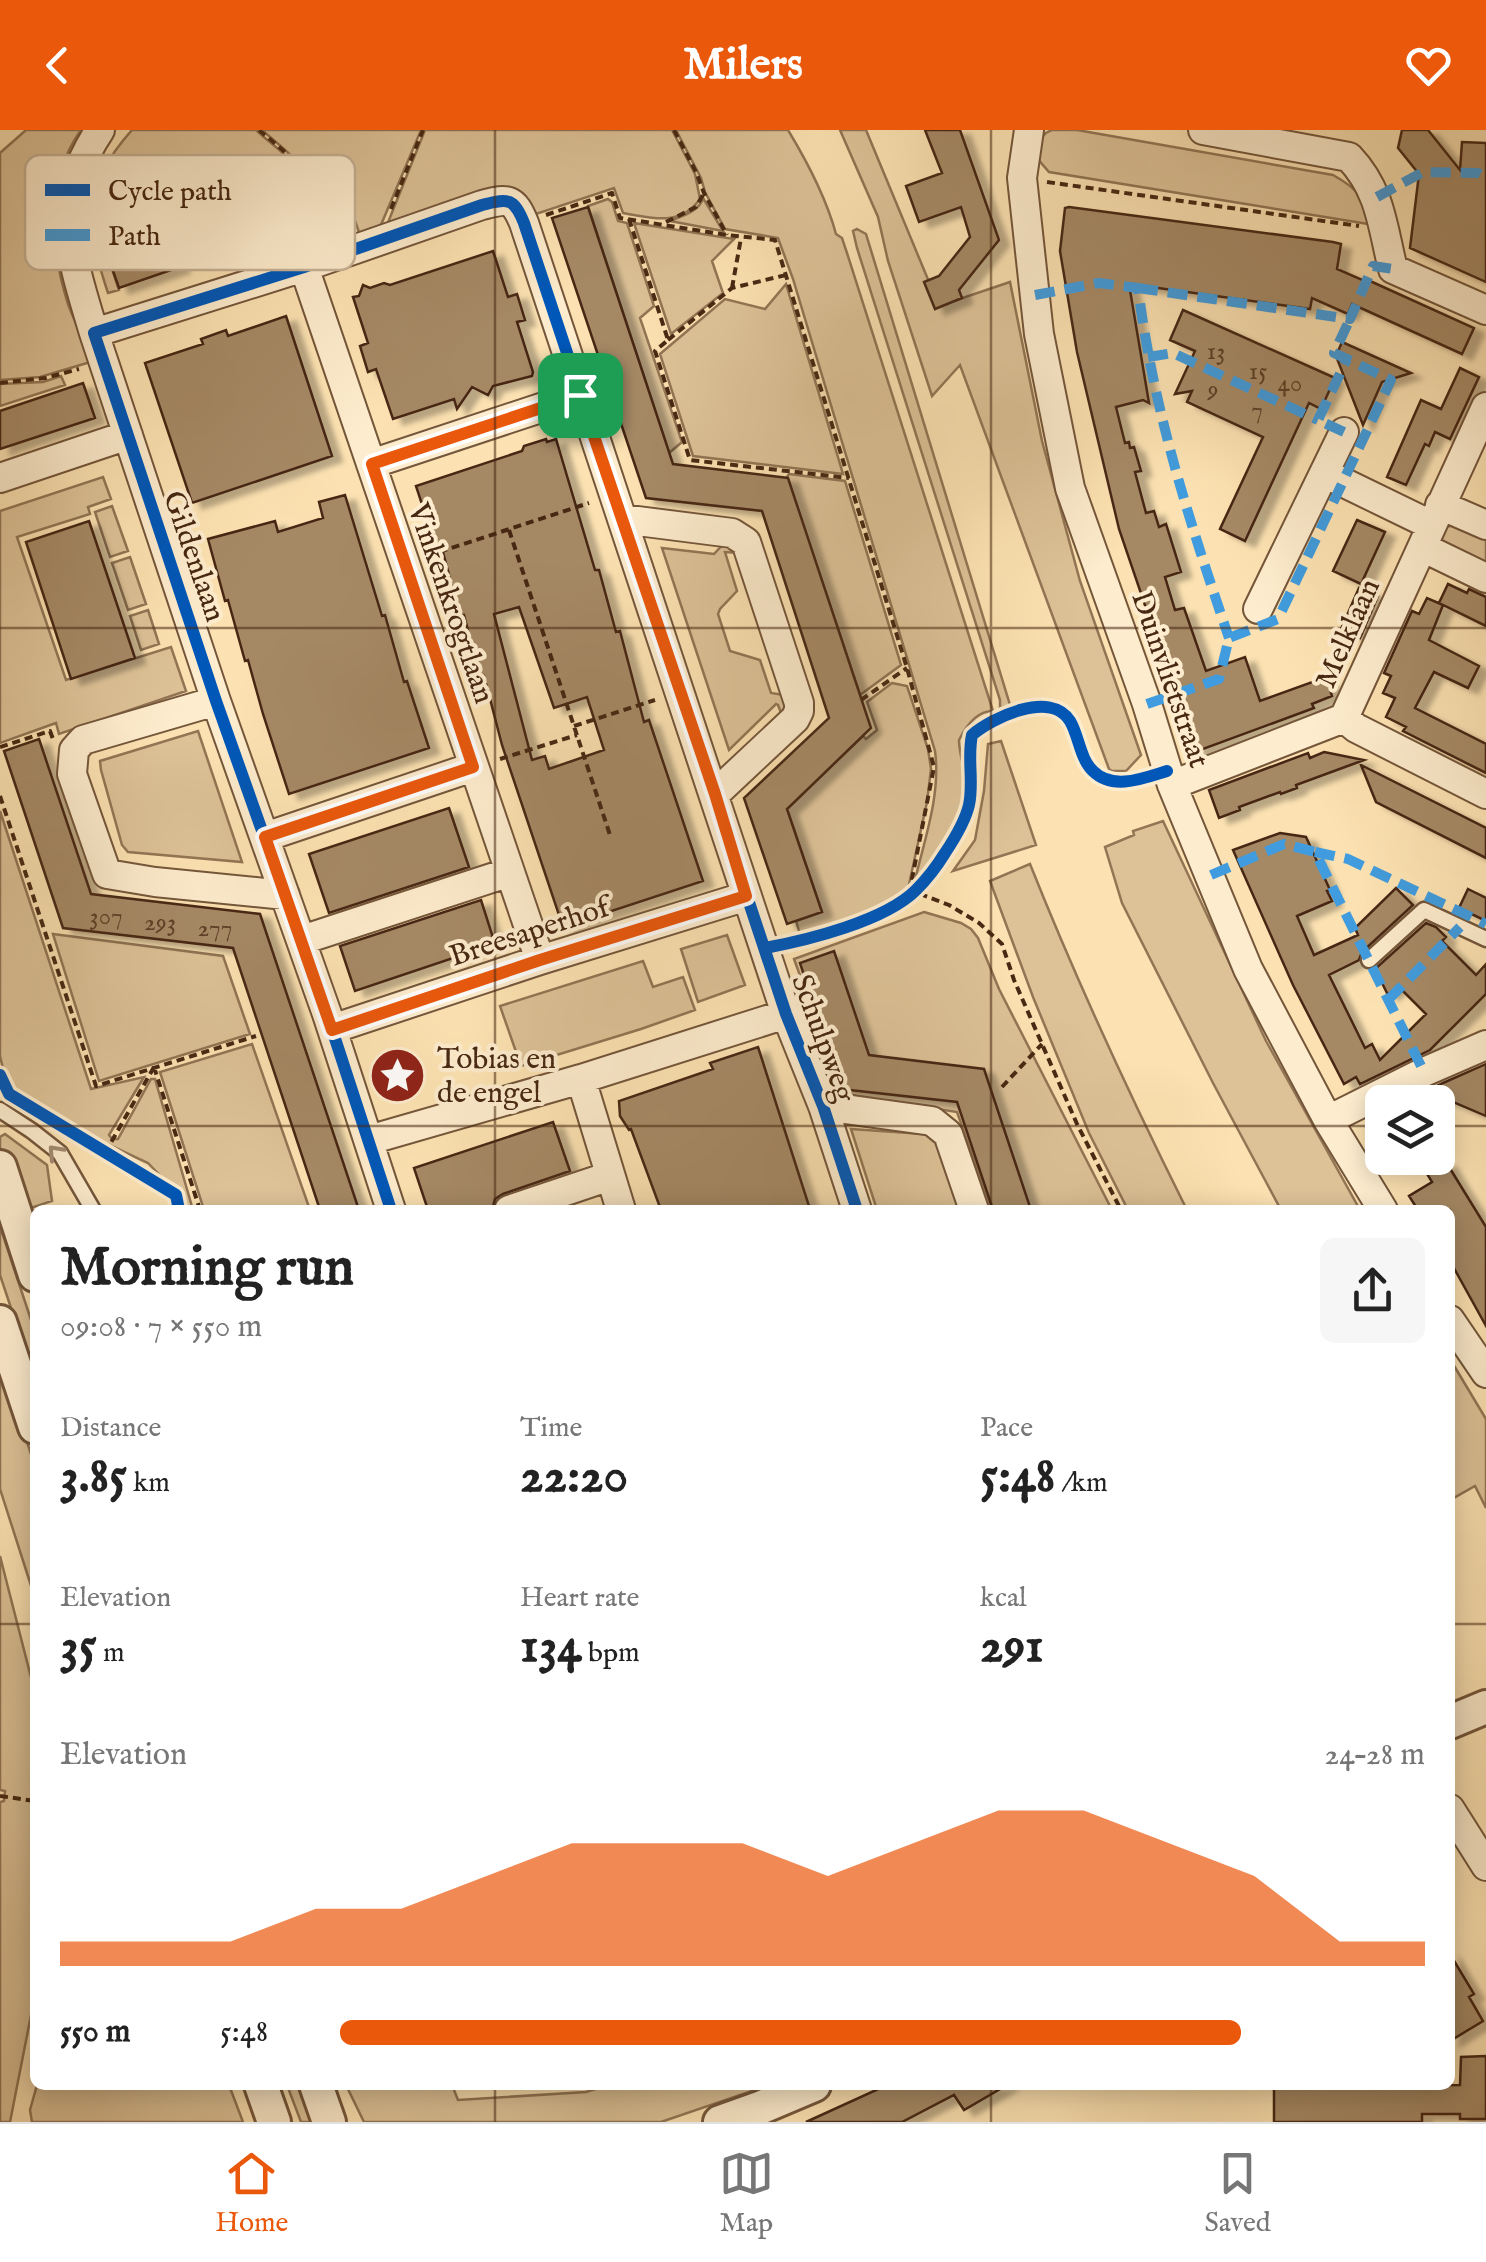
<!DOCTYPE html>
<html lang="en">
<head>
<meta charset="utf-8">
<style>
	body { margin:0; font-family:"IM FELL English",serif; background:#f6f6f6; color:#222; height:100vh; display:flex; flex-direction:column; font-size:38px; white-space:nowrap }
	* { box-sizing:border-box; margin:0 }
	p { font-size:32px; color:#767676 }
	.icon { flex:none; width:55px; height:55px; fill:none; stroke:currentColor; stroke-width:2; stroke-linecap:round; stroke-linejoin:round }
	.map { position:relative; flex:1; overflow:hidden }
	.panel { position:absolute; left:30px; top:1075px; width:1425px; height:885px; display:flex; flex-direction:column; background:#fff; border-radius:15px; box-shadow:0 5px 25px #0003 }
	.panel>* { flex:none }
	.buttons { position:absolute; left:1365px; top:955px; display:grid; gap:20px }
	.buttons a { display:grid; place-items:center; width:90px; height:90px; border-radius:15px; background:#fff; box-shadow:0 5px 25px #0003; font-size:50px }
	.pin { position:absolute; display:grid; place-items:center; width:85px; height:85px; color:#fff; margin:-42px; border-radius:20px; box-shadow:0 5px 15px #0006 }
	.round { display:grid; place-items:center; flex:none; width:105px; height:105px; border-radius:15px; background:#f6f6f6 }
	.head { display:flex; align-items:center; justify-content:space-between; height:170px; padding:0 30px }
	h1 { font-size:55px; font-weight:700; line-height:75px }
	.metrics { display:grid; grid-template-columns:repeat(3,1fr); gap:15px; height:170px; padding:10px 30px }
	.metrics div { display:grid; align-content:center }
	.metrics b { font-size:50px; font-weight:700 }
	.metrics small { font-size:28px; font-weight:400 }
	.metrics p { font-size:28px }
	.chart { height:280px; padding:20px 30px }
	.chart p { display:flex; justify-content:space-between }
	.chart svg { width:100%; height:180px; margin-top:10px; fill:#ea580c; opacity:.7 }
	ul { padding:0 30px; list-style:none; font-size:32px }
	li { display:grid; grid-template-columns:160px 120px 1fr; align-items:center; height:75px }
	li i { height:25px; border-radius:12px; background:#ea580c }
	header { display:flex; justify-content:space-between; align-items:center; height:130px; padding:0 30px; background:#ea580c; color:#fff; font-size:45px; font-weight:700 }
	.tab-bar { display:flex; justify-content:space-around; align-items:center; height:140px; border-top:2px solid #e0e0e0; background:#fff; font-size:28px; color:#767676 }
	.tab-bar a { display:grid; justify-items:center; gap:5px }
	.tab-bar .current { color:#ea580c }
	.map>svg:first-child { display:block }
	.green { fill:#ddc297; stroke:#927554; stroke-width:2.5 }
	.building { fill:#a58965; stroke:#472812; stroke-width:2.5; fill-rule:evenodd; filter:url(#shadow) }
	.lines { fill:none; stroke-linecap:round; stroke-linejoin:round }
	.service-casing { stroke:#74563a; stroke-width:19 }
	.minor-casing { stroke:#74563a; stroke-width:32 }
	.tertiary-casing { stroke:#74563a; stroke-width:38 }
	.path { stroke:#472812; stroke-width:4; stroke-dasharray:8 5; stroke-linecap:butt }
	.service { stroke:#fdeccd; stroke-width:14 }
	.minor { stroke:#fdeccd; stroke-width:28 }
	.tertiary { stroke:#fdeccd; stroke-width:32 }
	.quiet { stroke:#409cde; stroke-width:10; stroke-dasharray:20 10; stroke-linecap:butt }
	.cycleway-casing { stroke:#fdeccd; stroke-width:19 }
	.cycleway { stroke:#0057b8; stroke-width:12 }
	.oneway { stroke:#a28a70 }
	.route-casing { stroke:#fff; stroke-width:20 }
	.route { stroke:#ea580c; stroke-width:12 }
	.grid { fill:none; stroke:#472812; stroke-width:2.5; stroke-opacity:0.55 }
	.labels { text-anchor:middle; stroke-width:8; stroke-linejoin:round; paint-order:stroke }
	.number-label { font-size:25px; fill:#5e4027 }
	.street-label { font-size:30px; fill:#472812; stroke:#fdeccd }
	.poi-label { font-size:30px; fill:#472812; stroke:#fdeccd; text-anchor:start }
	.key { fill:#fdeccd; stroke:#c6b195; stroke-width:2.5 }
	.key-label { font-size:28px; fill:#472812 }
</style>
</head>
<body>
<header><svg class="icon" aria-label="back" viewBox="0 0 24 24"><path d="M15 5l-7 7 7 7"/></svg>Milers<svg class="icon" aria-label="heart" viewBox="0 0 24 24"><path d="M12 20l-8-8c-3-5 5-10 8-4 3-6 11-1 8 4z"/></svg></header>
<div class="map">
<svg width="1486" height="1992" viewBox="0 0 1486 1992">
	<defs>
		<filter id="shadow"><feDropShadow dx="10" dy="5.5" stdDeviation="2.5" flood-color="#0004"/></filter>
	</defs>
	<rect width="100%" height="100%" fill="#fce2b2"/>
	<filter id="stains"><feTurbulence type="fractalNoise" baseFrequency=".002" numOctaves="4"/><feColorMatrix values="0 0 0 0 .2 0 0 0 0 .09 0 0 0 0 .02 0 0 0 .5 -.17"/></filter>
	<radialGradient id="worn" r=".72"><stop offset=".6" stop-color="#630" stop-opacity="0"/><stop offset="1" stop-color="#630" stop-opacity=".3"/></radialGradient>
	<!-- green -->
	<path class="green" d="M26,0H81C45,50 50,117 68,174C75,193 85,212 94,231L40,247L0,250V23Z
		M132,0H256C276,19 308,37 309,68C310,79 307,89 307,100L195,138L167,53L119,69L138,129L112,139L119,160L108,163C85,94 82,56 132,0Z
		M262,0H421L378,102L361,108L353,85L311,99C311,87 314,76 313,65C312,38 280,16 262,0Z
		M425,0H672L695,44L700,69C680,97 652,88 623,83L614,58L530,86L525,70L385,100Z
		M676,0H788C808,33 826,67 836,104L842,108L847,123L993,581C977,581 966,596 959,610C959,626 966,641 966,657C966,693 939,730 914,754C924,711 941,665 935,621L793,149L778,108L725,99L705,62L701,48Z
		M840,0H866L939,176L1010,152L1042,311L1080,451L1141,625L1126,641H1112L1109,639L960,235L932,266L888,131L878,87Z
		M1052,0H1077L1333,45C1358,59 1364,66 1368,94L1049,42L1030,20L1046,3Z
		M703,68L723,101L670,91C682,86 700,81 703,68Z
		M608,69L612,72L618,91L627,93L654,176L640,188L682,312L669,323L588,76Z
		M634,93L734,109L712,131L723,163L671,204Z
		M857,99L866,104L1010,575L1000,578V570L857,118L853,101Z
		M786,154L843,344L693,326L660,224L725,169L765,179Z
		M61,246L65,255L0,276V254L43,252Z
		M789,344L845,351L901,535L860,565L787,347Z
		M103,347L111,369L88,377L90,384L17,407L66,550L171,517L186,561L59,604L56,593L0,613V381Z
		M112,376L128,421L110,427L95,382Z
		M1455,395L1486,408V437L1437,413L1445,397Z
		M728,409L740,423L725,422L737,461L720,479L718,484L730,521L760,530L771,563L790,566L783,588L778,575L776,574L729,620L662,418L714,424Z
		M130,427L146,474L128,480L112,433Z
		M148,480L159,514L141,520L130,486Z
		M892,553L907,556L928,619L931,639L927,672L908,759L872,781L800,804L796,791L822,782L787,679L863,606L866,609L877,600L867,572Z
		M198,601L242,732L128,722L122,715L101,640L100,631Z
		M1001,611L1036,715L953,741L975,710L984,661L988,614Z
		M0,681L91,959L144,947L109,1005L112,1009H118L151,949H155L193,1080H176L166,1052L148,1033L24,975L5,947L0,926Z
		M1163,691L1266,911L1360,1080H1281L1213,953L1122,773L1105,717L1134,705L1133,701Z
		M1030,734C1077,852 1130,966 1187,1080H1128L1089,1003L1033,867L990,751Z
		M924,782L961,793L971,799L978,808L999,859L1112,1080H992L957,982L843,964L794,829Z
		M53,804L223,826L250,904L99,951Z
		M727,805L745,855L698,872L681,819Z
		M643,831L653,857L683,847L695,880L641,899L521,936L500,876Z
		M252,914L310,1080H204L160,942Z
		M851,999L938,1005L963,1080H877Z
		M5,1004L47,1035L52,1071L22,1081L0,1021V1007Z
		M0,1096L35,1202V1250L0,1145Z
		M1450,1229L1486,1289V1378L1475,1356L1450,1370Z
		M0,1231L35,1336V1468L0,1359Z
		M0,1426L35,1563V1865L10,1992H0V1672L4,1671L5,1661L0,1660Z
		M37,1955H229L243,1992H32L30,1980Z
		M287,1955H299L313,1992H301Z
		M346,1955H452L458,1970L586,1962L608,1955H769L661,1992H364Z"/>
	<!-- building -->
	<path class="building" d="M925,0H960L999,110L959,160L962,168L935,179L924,152L939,146L970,107L961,77L919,92L906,56L942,43Z
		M1402,0H1428L1460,40L1462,12L1486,13V152L1410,118L1419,44L1398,18Z
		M138,63L159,123L173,118L180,137L119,158L112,138L138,130L119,69Z
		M588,77L673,334L788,348L871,598L787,679L822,782L787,794L744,668L829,588L762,381L646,368L552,88Z
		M1069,77L1333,112L1341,114L1337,139L1369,153L1370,151L1474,198L1462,224L1352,174L1348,184L1312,168L1310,179L1129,154L1149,273L1143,270L1116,277L1125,313L1129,312L1130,318L1134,317L1141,341L1135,342L1146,383L1154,381L1159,397L1166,394L1181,442L1165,447L1175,480L1184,478L1206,541L1245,527L1260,571L1326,547L1332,566L1312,574L1314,578L1195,622L1119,399L1077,222L1060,121L1065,78Z
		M493,121L508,167L517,164L525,190L517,192L533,242L532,246L493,256L488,265L472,257L457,279L454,269L393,289L376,239L368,242L360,216L368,213L353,167L359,166L363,155L370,158L384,153L390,155Z
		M1183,180L1335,248L1321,279L1309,273L1245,411L1220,399L1263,307L1187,272L1192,261L1175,264L1195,221L1170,210Z
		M286,186L332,326L192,373L145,233L203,214L201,209L226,200L228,206Z
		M1342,212L1411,243L1382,252L1363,295L1336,226Z
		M1460,238L1479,247L1450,309L1435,302L1429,316L1425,314L1406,355L1387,347L1421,270L1441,279Z
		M83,253L95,288L0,319V281Z
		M546,309L547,312L556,309L595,440H599L616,502L620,501L644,592L649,590L703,751L563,797L502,615L484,546L480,547L464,485L460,486L441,415L436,417L416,356L522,321L524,316ZM519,477L554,578L587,567L604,620L549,639L545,626L532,630L494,484Z
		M345,365L382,486L385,485L404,552L407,551L429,618L289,664L263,584L248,530L245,531L228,470L225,471L208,409L275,391L278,402L323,388L319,372Z
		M1357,390L1385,402L1361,454L1333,441Z
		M89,391L135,528L71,549L26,412Z
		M1448,454L1467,463L1469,459L1486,467V496L1443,475L1429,510L1479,536L1468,558L1434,542L1415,578L1486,614V643L1403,601L1406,597L1386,587L1395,568L1383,563L1391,546L1384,543L1412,481L1419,484L1427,468L1443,475L1439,473Z
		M1359,458L1378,466L1360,508L1341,499Z
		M39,609L91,764L260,784L359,1080H320L233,818L63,798L4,621Z
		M1324,622L1364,630L1296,655L1297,658L1281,664L1280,662L1239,677L1240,680L1219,688L1209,660L1308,623L1310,628Z
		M1361,635L1486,698V728L1376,672Z
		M449,678L469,737L329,783L309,724Z
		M1280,703L1306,707L1330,760L1327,761L1332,771L1297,786L1314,825L1358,805L1355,798L1396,758L1413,775L1362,822L1359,830L1329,845L1365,918L1372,914L1380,930L1426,884L1398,856L1388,865L1375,839L1426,793L1436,797L1446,807L1442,811L1476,845L1486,834V864L1430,920L1360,954L1356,947L1344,954L1293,855L1233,720Z
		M1468,759L1486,768V791L1459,778Z
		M481,770L495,814L355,861L340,816Z
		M834,821L869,925L984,939L1031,1080H993L957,972L841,959L800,833Z
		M758,917L809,1076L797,1080H661L631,999L629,1000L620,986L619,971L713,939L710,933Z
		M1486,934V986L1427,961L1443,953Z
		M553,992L570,1041L503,1064L495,1069L492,1080H428L414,1038Z
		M1446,1032L1486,1097V1196L1450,1131V1080H1418L1409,1066L1432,1052L1426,1042Z
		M1450,1824L1474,1864L1469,1867L1483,1891L1450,1911Z
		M1486,1926V1989H1460V1984H1422V1992H1274V1957L1460,1955L1461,1927Z
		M887,1955H1007L964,1980L954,1965L902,1992H806Z"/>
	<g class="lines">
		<defs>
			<path id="service" d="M1369,830L1424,780L1486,809
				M0,980L32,1001L60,1023L93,1080"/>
			<path id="minor" d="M1029,0L1022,48L1039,204L1070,358L1147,574L1172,655L1248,839L1328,990L1383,1080
				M1203,0L1349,27C1381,61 1382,95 1393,139L1486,180
				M304,137L540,830
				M94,203C71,126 51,73 100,0
				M371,334L580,265
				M1324,343L1431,395
				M0,348L128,305
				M1440,375L1486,395
				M622,389L732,403L746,412L799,573V581L795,589L715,664
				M1422,417L1486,448
				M1258,479L1344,302
				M216,571L83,610L74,620L72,644L107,744L155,752L285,765
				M1344,588L1356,598L1486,664
				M1172,655L1344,588L1486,277
				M265,707L473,637
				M302,810L510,742
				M332,899L540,830L747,766
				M581,949L621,1080
				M823,976L932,991L948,1004L974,1080
				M1328,990L1424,942L1486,915
				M369,1010L581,949L786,884
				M391,1080L327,884L216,571L94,203L304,137L482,75C507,69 513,66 524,93L786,884L823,976L857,1080
				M509,1080L610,1046
				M1450,1190L1486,1243
				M1450,1679L1486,1736"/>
			<path id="tertiary" d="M0,1037L35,1145
				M0,1192L35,1297
				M1450,1592L1486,1577
				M261,1955L274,1992
				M316,1955L329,1992
				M720,1992L762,1977L814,1955"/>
		</defs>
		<!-- service casing -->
		<use href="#service" class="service-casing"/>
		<!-- minor casing -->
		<use href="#minor" class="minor-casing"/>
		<!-- tertiary casing -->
		<use href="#tertiary" class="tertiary-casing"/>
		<!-- path -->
		<path class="path" d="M259,0C276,15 307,36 311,61C313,77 306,93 311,109
			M674,0L696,42L704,63L727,105
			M1047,52L1359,96
			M391,79L423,0
			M546,85L612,63L620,88L727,105L775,110L907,538L934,637L911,754L915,762L949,775L979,793L1002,814L1014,850L1077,994L1121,1080
			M629,89L668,210L655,221L690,330L849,348
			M666,92L696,77L704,63
			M732,158L741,108
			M668,210L732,158L786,145
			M0,253L45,248L79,239
			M509,400L611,708
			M427,426L589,373
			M861,570L907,538
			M574,596L655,570
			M0,617L50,601L53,609
			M500,629L577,605
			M0,666L96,956L256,906
			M154,937L200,1080
			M1002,957L1042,914
			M105,1023L154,937
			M0,1666L35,1671"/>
		<!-- service -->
		<use href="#service" class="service"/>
		<!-- minor -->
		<use href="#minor" class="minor"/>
		<!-- tertiary -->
		<use href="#tertiary" class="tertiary"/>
		<!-- quiet -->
		<path class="quiet" d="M1377,67L1423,42L1478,43L1486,47
			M1138,158L1350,189L1373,136L1393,139
			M1035,165L1099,153L1138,158C1154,283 1189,390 1229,508
			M1148,227L1173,223L1318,290
			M1344,302L1318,290L1347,229
			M1147,574L1219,549L1229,508L1278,489L1391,250L1334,223L1350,189
			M1315,722L1348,729L1486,794
			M1211,745L1284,714L1315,722L1424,942
			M1388,870L1460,797"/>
		<defs>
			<path id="cycleway" d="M765,818C808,810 885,791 916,760C927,749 937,736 945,723C955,708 965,692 969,675C974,652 967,628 972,605C993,587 1051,560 1070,591C1079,606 1080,629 1093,641C1113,661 1144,648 1167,641
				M0,945L9,964L176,1065L179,1080
				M391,1080L327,884L216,571L94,203L304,137L482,75C507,69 513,66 524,93L786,884L823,976L857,1080"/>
		</defs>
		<!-- cycleway casing -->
		<use href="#cycleway" class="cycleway-casing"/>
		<!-- cycleway -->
		<use href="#cycleway" class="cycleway"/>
	</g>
	<!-- one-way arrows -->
	<defs><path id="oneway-chevron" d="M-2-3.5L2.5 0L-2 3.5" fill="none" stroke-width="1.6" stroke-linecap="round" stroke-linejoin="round" transform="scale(2.5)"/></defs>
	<use class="oneway" href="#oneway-chevron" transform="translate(55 1022) rotate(-133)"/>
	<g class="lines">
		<defs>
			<path id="route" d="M580,265L715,664L746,766L540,830L332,900L265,707L473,637L372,334Z"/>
		</defs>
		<!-- route casing -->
		<use href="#route" class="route-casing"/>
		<!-- route -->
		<use href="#route" class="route"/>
	</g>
	<!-- grid -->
	<path class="grid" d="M495,0V1080M991,0V1080M0,498H1486M0,996H1382M1438,996H1486M0,1494H35M1450,1494H1486M495,1955V1992M991,1955V1992"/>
	<!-- icons -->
	<defs>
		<symbol id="sight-disc" viewBox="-11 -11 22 22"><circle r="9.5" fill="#8f2418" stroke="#fdeccd"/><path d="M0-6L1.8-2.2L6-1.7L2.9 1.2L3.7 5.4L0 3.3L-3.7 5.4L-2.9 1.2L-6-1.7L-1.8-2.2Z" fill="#fff"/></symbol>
	</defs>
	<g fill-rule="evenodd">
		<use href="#sight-disc" x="366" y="914" width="63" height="63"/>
	</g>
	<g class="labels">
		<!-- number labels -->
		<g class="number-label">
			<text x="1216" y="229">13</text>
			<text x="1258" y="249">15</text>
			<text x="1290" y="261">40</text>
			<text x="1213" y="267">9</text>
			<text x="1257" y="288">7</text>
			<text x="106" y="794">307</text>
			<text x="160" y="800">293</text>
			<text x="215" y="806">277</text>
		</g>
		<!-- street labels -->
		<g class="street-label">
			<text transform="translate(195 426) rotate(71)" y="10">Gildenlaan</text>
			<text transform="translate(452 473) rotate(71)" y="10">Vinkenkrogtlaan</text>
			<text transform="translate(1347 503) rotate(-66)" y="10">Melklaan</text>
			<text transform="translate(1171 549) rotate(71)" y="10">Duinvlietstraat</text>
			<text transform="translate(529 801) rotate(-18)" y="10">Breesaperhof</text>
			<text transform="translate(824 908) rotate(70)" y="10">Schulpweg</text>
		</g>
		<!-- poi labels -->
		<g class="poi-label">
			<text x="437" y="938">Tobias en<tspan x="437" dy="34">de engel</tspan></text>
		</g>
	</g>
	<!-- legend -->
	<rect x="25" y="25" width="330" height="115" rx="15" class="key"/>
	<rect x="45" y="54" width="45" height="12" fill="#0057b8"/>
	<rect x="45" y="99" width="45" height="12" fill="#409cde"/>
	<g class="key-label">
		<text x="108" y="70">Cycle path</text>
		<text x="108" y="115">Path</text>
	</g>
	<rect width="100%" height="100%" filter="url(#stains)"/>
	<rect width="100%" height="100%" fill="url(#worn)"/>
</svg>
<div class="buttons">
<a><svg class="icon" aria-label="layers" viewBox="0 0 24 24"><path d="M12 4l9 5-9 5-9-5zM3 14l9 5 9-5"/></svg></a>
</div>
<div class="pin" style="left:580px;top:265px;background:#1e9e55"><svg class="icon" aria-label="arrive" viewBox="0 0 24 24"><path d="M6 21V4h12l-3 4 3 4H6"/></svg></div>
<section class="panel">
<div class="head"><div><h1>Morning run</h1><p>09:08 · 7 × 550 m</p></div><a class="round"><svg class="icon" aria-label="share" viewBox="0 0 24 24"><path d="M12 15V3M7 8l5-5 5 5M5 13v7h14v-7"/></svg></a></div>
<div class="metrics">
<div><p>Distance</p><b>3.85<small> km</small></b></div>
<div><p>Time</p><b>22:20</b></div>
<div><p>Pace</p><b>5:48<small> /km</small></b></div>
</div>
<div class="metrics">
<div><p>Elevation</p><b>35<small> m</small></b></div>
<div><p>Heart rate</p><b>134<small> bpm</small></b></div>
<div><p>kcal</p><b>291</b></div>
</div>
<div class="chart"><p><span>Elevation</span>24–28 m</p>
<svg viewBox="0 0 160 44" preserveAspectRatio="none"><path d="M0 44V38L10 38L20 38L30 30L40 30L50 22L60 14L70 14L80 14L90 22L100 14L110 6L120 6L130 14L140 22L150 38L160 38V44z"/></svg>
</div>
<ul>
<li><b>550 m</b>5:48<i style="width:83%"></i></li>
</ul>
</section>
</div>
<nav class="tab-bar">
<a class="current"><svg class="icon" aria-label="home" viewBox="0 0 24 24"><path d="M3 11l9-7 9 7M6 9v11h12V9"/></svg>Home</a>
<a><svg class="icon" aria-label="map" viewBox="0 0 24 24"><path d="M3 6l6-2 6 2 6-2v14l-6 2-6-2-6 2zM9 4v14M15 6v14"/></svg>Map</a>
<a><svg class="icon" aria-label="saved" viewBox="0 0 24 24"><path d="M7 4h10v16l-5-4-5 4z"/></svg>Saved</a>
</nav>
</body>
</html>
